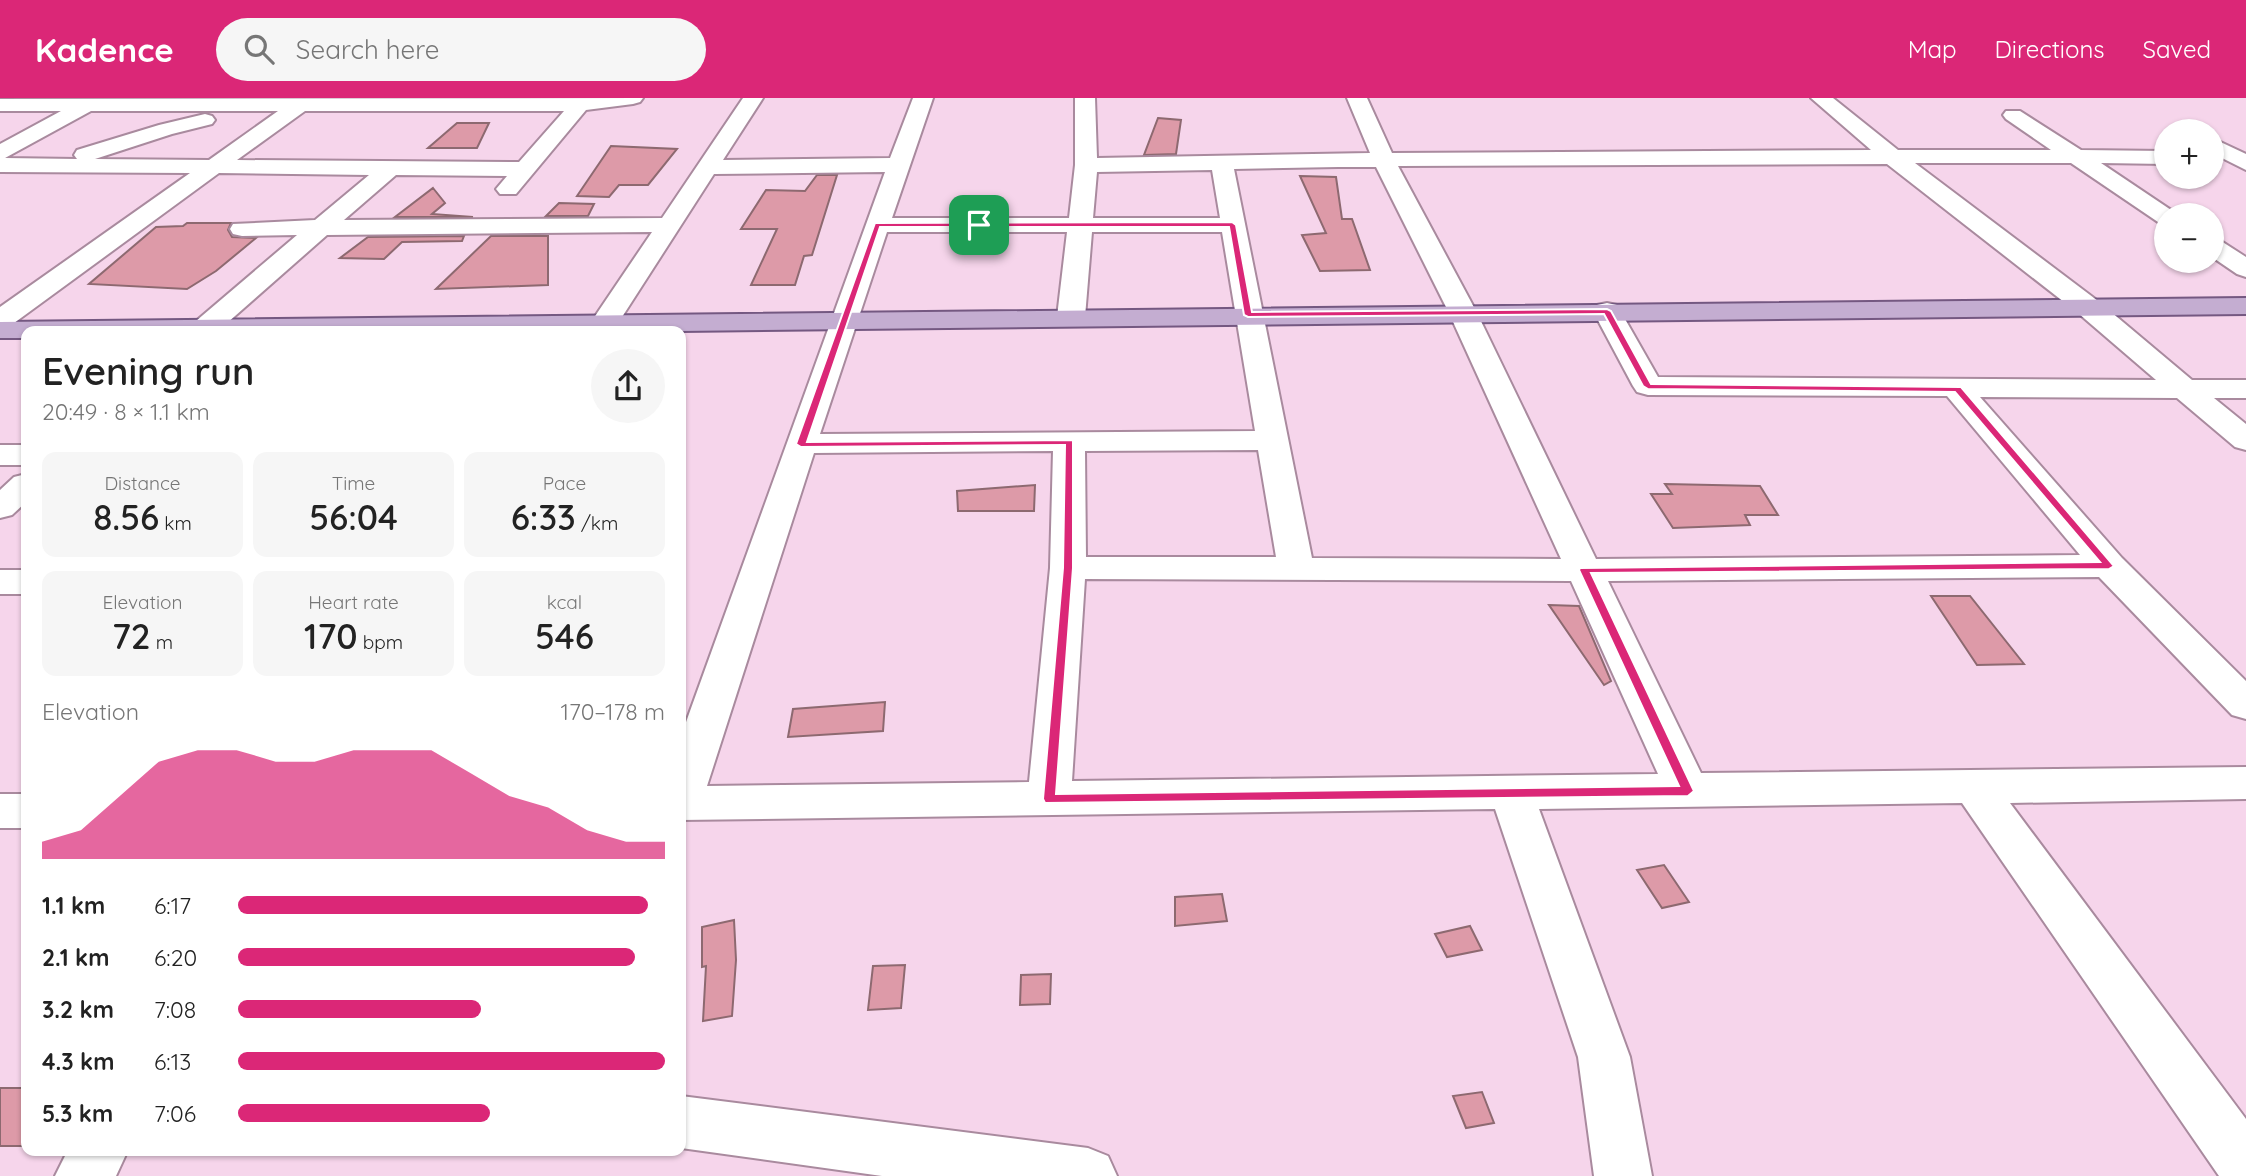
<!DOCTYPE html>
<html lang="en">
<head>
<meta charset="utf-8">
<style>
	body { margin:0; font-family:Quicksand,sans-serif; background:#f6f6f6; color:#222; height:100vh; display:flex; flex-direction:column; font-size:26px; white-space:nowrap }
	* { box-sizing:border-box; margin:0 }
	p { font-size:23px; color:#767676 }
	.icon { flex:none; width:38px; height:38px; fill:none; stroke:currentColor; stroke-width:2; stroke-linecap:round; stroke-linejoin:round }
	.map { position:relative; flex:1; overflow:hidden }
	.details { position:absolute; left:21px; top:228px; width:665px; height:830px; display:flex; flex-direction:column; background:#fff; border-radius:14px; box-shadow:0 2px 5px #0004 }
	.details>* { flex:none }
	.controls { position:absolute; left:2154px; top:21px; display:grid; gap:14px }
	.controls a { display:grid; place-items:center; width:70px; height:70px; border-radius:50%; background:#fff; box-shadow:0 2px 5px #0004; font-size:35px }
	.pin { position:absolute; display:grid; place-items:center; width:60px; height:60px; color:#fff; margin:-30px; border-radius:14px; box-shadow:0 4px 10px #0006 }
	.round { display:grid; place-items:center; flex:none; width:74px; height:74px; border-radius:37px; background:#f6f6f6 }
	.overview { display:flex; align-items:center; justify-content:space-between; height:119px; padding:0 21px }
	h1 { font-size:38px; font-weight:600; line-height:52px }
	.figures { display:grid; grid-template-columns:repeat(3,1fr); gap:10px; height:119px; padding:7px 21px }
	.figures div { display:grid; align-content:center; border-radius:14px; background:#f6f6f6; text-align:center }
	.figures b { font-size:35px; font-weight:600 }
	.figures small { font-size:19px; font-weight:400 }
	.figures p { font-size:19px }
	.chart { height:196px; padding:14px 21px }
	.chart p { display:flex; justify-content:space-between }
	.chart svg { width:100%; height:126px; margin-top:7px; fill:#db2777; opacity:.7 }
	ul { padding:0 21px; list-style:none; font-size:23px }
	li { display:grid; grid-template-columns:112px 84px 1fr; align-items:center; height:52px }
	li i { height:18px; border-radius:9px; background:#db2777 }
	header { display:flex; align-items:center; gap:42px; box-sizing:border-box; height:98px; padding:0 35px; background:#db2777; color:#fff }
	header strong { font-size:33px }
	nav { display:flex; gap:38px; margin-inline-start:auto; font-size:24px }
	.search { width:490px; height:63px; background:#f6f6f6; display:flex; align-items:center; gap:18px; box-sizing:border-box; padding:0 24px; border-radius:38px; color:#767676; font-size:26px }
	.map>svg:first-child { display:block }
	.building { fill:#dd9aa8; stroke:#8d6970; stroke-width:2 }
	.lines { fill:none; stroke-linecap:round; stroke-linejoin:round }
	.minor-casing { stroke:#a98a9e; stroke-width:4 }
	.major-casing { stroke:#745881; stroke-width:4 }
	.minor { fill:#fff; fill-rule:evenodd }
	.major { fill:#c4add1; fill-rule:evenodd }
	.route { fill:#db2777; stroke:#fff; stroke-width:2; fill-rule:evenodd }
</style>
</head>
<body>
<header>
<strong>Kadence</strong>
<div class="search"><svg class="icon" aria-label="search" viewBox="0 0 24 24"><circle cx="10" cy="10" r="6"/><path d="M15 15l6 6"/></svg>Search here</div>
<nav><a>Map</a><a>Directions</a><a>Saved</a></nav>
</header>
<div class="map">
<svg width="2246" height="1078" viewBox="0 0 2246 1078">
	<rect width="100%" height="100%" fill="#f6d5eb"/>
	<!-- building -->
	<path class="building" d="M1158,20L1181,22L1176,56L1144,57Z
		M457,25H489L477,50H428Z
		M611,48L677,51L648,87H619L609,99L577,98Z
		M817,77H837L812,157L804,158L795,187H751L777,131H741L766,92L805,93Z
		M1300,78L1336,79L1342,121H1352L1370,172L1320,173L1302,137L1326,135Z
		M433,90L445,105L432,116L473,119H395Z
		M559,105L594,106L588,118H546Z
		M187,125H231L228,132L232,139L256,140L216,173L187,191L89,186L156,129L183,128Z
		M464,138L462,143L402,144L384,161L340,160L368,139Z
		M491,138H548V187L436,191Z
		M1665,386L1760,388L1778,417H1745L1750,427L1673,430L1651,396H1672Z
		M1035,387L1034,413H958L957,393Z
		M1931,498H1970L2024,566L1977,567Z
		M1549,507L1579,508L1611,583L1604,587Z
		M885,604L883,633L788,639L793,611Z
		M1664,767L1689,804L1662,810L1637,772Z
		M1222,796L1227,823L1175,828V799Z
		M734,822L736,862L732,918L703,923L706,868L702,869V829Z
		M1470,828L1482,852L1447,859L1435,836Z
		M905,867L901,910L868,912L873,868Z
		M1051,876L1050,906L1020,907L1021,877Z
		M0,990H26V1048H0Z
		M1482,994L1494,1025L1466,1030L1453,998Z"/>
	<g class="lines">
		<defs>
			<path id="minor" d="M643,0L640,4L633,6L586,12L516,96H500L496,91L507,78L396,77L344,122L662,120L743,0H763L723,62L890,60L913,0H933L892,120H1069L1075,67V0H1095L1097,60L1370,55L1347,0H1367L1392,55L1871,52L1811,0H1833L1898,52H2051L2006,21L2003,17L2006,13H2020L2081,52L2166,53V66L2101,65L2174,114L2177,117H2166V126L2158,124L2071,65H1915L2098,203L2192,282H2246V300H2214L2246,326V352L2235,349L2177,300L1980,299L2122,460L2246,583V621L2232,617L2099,479L1608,483L1701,675L2246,669V701L2010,705L2246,1021V1078H2219L1962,705L1539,711L1630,959L1652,1078H1594L1578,959L1495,711L681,722V638L885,74L714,76L613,233H585L652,134L327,137L218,233H195L192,229L196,223L297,137L242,138L233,136L230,131L233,126L315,122L369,77L219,75L10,228L0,230V209L190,75L0,74V46L61,13H0V1ZM91,13H278L209,62L95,61L172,36L212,26L215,22L212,18L205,16L159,27L77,52L74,57L77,61L5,60ZM305,13H564L519,64L237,62ZM1887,66L2078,215L2156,282L1658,279L1617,207L1607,205L1597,207L1593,213L1633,288L1637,294L1648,297L1947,298L2080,457L1596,461L1477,215L1398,68ZM1338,69H1376L1449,215L1561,461L1312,460L1234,71ZM1212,72L1220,120H1093L1097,74ZM887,134H1067L1057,219L1061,225L1071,227L1081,225L1085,219L1092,134H1222L1255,333L820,336ZM1258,352L1276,459H1086L1085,353ZM1053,353L1050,470L1029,684L707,688L814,355ZM1085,481L1571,483L1658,676L1072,683Z
				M2212,40L2246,56V72L2212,55Z
				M2212,140L2221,143L2246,159V179L2237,176L2212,159Z
				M0,347H26V367H0Z
				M26,376V404L12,417L0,420V392L14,379Z
				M0,472H26V496H0Z
				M0,696H26V730H0Z
				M681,998L1088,1050L1108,1058L1117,1078H882L681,1050Z
				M68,1052H128L116,1078H55Z"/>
			<path id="major" d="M2246,200V216L681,233H26V240H0V224Z"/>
		</defs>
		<!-- minor casing -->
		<use href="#minor" class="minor-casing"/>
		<!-- major casing -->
		<use href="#major" class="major-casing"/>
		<!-- minor -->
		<use href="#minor" class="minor"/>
		<!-- major -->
		<use href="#major" class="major"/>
	</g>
	<!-- route -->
	<path class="route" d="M1232,124L1236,127L1252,214L1607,211L1611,213L1651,286L1961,289L2114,468L2109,471L1591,475L1694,693L1688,698L1045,705L1043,701L1063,470L1065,347L801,349L796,346L875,125ZM880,129H1229L1244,217L1248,219L1604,216L1643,288L1648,291L1955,294L2100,464L1580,470L1579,472L1679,688L1056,696L1073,470V342L807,344Z"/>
</svg>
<div class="controls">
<a>+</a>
<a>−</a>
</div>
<div class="pin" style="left:979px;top:127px;background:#1e9e55"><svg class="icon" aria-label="arrive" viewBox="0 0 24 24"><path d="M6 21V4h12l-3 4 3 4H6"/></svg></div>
<section class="details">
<div class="overview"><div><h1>Evening run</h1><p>20:49 · 8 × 1.1 km</p></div><a class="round"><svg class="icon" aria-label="share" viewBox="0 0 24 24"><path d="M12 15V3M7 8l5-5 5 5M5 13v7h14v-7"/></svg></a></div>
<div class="figures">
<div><p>Distance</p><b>8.56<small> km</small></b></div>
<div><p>Time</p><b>56:04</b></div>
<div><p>Pace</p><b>6:33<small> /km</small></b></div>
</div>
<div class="figures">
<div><p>Elevation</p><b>72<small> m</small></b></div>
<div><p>Heart rate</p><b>170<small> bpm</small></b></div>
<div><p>kcal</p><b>546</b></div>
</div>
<div class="chart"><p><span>Elevation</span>170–178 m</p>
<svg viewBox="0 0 160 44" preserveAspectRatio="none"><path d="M0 44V38L10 34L20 22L30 10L40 6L50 6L60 10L70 10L80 6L90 6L100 6L110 14L120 22L130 26L140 34L150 38L160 38V44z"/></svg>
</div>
<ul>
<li><b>1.1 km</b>6:17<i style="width:96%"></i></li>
<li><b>2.1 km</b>6:20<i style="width:93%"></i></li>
<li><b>3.2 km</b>7:08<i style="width:57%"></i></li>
<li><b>4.3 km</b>6:13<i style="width:100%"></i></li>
<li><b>5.3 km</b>7:06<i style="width:59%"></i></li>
</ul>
</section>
</div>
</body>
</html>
